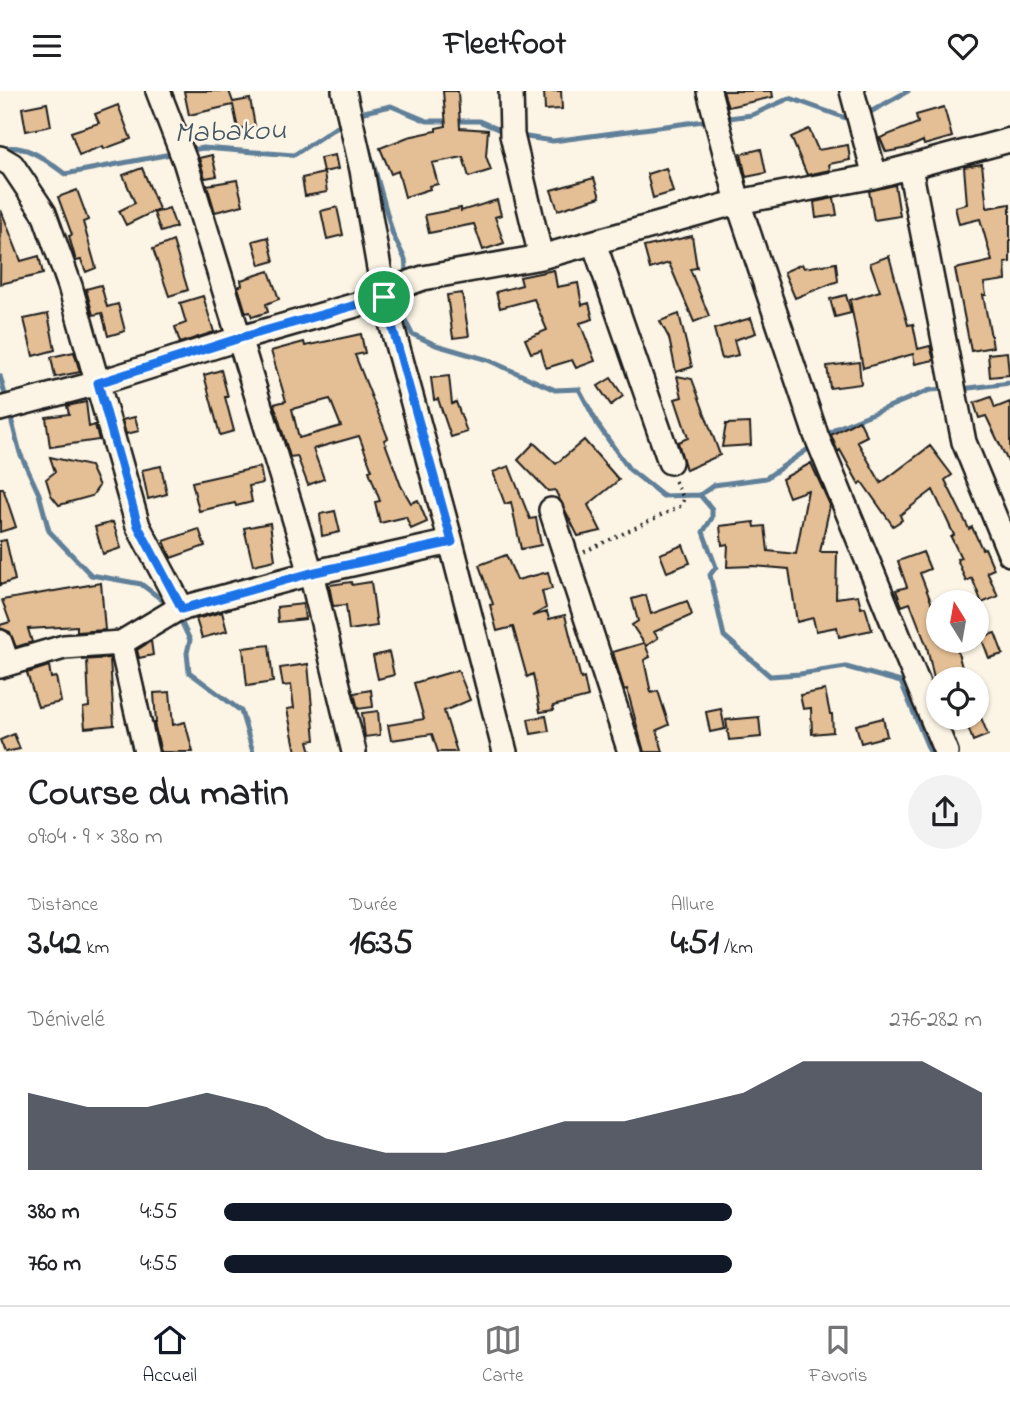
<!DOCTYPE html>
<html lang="fr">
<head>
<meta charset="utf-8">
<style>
	body { margin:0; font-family:"Indie Flower",sans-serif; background:#f2f2f2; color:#202124; height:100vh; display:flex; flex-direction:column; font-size:26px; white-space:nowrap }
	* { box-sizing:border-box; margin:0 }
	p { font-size:23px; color:#757577 }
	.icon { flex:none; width:38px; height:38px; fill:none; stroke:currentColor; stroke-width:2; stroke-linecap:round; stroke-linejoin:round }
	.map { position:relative; height:661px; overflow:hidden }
	.side { display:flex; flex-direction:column; background:#fff; flex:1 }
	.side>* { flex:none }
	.needle { width:46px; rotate:349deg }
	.tools { position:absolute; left:926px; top:499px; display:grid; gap:14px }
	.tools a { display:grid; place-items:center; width:63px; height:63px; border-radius:50%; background:#fff; box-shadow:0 2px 5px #0004; font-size:35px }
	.pin { position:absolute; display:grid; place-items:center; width:60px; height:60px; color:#fff; margin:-30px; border:4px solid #fff; border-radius:50%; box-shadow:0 2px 7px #0007 }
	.round { display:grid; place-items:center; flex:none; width:74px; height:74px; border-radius:37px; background:#f2f2f2 }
	.summary { display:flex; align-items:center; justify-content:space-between; height:119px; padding:0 28px }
	h1 { font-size:38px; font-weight:700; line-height:52px }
	.figures { display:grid; grid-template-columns:repeat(3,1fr); gap:10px; height:119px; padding:7px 28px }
	.figures div { display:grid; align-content:center }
	.figures b { font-size:35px; font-weight:700 }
	.figures small { font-size:19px; font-weight:400 }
	.figures p { font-size:19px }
	.chart { height:196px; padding:14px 28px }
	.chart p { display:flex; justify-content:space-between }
	.chart svg { width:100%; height:126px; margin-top:7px; fill:#111827; opacity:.7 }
	ul { padding:0 28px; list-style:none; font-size:23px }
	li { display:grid; grid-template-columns:112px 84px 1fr; align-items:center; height:52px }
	li i { height:18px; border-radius:9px; background:#111827 }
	header { display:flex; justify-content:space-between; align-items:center; height:91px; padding:0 28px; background:#fff; font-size:32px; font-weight:700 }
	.tabs { display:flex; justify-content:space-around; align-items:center; height:98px; border-top:2px solid #e0e0e0; background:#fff; font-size:19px; color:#757577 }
	.tabs a { display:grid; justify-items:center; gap:4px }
	.tabs .active { color:#111827 }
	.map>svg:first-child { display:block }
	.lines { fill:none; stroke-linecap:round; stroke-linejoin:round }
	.stream { stroke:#607f98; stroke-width:5 }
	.building { fill:#e4bf95; stroke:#1c1c1c; stroke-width:2; fill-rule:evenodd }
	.minor-casing { stroke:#1c1c1c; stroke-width:28 }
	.path { stroke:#1c1c1c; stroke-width:3.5; stroke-dasharray:2 5; stroke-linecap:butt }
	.minor { stroke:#fcf5e5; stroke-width:23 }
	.route-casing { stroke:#fff; stroke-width:14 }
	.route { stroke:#1a73e8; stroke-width:9 }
	.labels { text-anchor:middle; stroke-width:5; stroke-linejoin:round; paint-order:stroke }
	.water-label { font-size:30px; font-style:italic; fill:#445664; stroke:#fcf5e5 }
</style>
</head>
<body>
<header><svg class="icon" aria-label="menu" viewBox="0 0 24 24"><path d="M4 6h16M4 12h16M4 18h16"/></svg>Fleetfoot<svg class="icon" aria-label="heart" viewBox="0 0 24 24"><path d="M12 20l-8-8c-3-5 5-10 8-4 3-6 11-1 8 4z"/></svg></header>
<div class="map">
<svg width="1010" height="661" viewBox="0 0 1010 661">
	<rect width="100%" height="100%" fill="#fcf5e5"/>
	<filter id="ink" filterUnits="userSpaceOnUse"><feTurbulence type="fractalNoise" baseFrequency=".0143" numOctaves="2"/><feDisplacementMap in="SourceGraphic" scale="14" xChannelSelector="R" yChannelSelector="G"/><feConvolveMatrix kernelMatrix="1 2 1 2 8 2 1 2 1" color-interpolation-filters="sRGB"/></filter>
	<g filter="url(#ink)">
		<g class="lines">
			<!-- stream -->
			<path class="stream" d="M355,23L391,15L427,30H479L507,42
				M865,24L908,0
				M721,28L752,24L790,7L854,30
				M520,45L553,50L711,29
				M0,58C25,51 46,69 65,83L176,62
				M369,58L393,144L405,168L407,185
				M186,60L203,57L294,64L344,31
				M408,198L409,208L403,225L412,243L436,254L488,269L555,299L579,298L598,334L629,378L663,405L700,404L714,394L766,387L814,354
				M0,285L7,311
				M961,298L1010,292
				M9,320L20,362L39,403L49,440L91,484L141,493L169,514
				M824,346L837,337L930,299L948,298
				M700,404L712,418V427L703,441L716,476L710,484L724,545L770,585L800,583L846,576L901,591L930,661
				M178,524L190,549L187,562L189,581L241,620L253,661"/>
		</g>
		<!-- building -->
		<path class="building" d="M184,0H229L233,11L250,8L255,35L238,38L233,14L189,24Z
			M443,0H458L460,37L488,39L486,65L491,79L469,86L463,66L432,72L438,93L429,95L430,98L405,106L398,80L391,83L380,57L408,46L436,40V37L446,35Z
			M544,0H561L562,18L545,19Z
			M723,0H772L773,6L728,16Z
			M47,12L51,35L26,40L22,17Z
			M118,14L131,48L104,58L103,55L79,64L71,41L99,32L95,23Z
			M944,16L952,46L924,54L923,50L908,57L886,61L880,47L918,32L916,24Z
			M809,38L818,59L848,54L850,69L829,73L830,79L807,84L791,46Z
			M761,58L766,82L746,86L741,63Z
			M212,64L217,85L205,87L199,67Z
			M335,64L338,78L323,81L320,67Z
			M982,73L987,117L1010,113V171L1005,172L1006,189L984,192L986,204H983L993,256L971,260L955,178L992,170L980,128L959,133L955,116L967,113L964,76Z
			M142,77L159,118L126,134L119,120L135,112L123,84Z
			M666,77L673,101L653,107L647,83Z
			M324,82L327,101L305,105L302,87Z
			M594,87L600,106L558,119L551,99Z
			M237,89L243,114L215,121L207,94Z
			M895,94L900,125L874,129L869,100Z
			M77,99L88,129L83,131L96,177L86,181L81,169L76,170L69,145L72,144L58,106Z
			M834,107L837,124L816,127L814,111Z
			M497,109L501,124L495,126L504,152L483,159L474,133L429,142L425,124L461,117V120Z
			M337,116L343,144L327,148L321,120Z
			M169,117L176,136L161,141L154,122Z
			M1,119L21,170L39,165L43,183L0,193Z
			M692,145L697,177L690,178L709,225L694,231L669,172L650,178L644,156Z
			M268,146L274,170L260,174L253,150Z
			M173,150L188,199L169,205L153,158Z
			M889,165L908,234L913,233L918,258L930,255L934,269L915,273L913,263L863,277L850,209L880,200L870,172Z
			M836,172L838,190L795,207L784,181L802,173L804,177Z
			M554,179L557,196L578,192L582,214L589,212L593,228L580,232L595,270L576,277L572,269L546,277L541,259L531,262L525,248L547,239L534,208L500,217L496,201L522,194L520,186Z
			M269,180L279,208L266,213L268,221L252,226L250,221L246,222L238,196L242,194L241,189Z
			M101,194L107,216L118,213L125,240L108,245L102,222L93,224L86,198Z
			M462,202L469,245L453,247L447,204Z
			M846,204L851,222L835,226L830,208Z
			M203,205L214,241L180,252L175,236L186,232L180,212Z
			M48,223L55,259L33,265L24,228Z
			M679,223L692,276L676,281L669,247L660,230Z
			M751,227L756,242L734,249L738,264L722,268L714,238Z
			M361,243L365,262L355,264L388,347L384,349L401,395L411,412L418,409L427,431L411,438L406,426L380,432L375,411L380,410L369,380L372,379L359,345L313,358L324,388L308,394L297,365L290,366L274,313L286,310L271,260L304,251L305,255ZM330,308L341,335L299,347L292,318Z
			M74,261L80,281L55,286L51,266Z
			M1007,261L1009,284L990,286L988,263Z
			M859,271L861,293L830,297L827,275Z
			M221,279L228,306H225L234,340L220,344L204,284Z
			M449,285L452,313L456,311L467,341L451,346L438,308L434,309L431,287Z
			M677,285L692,288L720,364L686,379L678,351L688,347L675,308L682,306Z
			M611,287L623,305L611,314L598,295Z
			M991,306L995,317L1010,311V375L986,325L979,327L974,312Z
			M86,311L89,336L95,334L99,349L50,356L46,326L69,323L67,315Z
			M135,326L139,340L126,343L122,329Z
			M859,329L867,345L857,350L881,392L930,355L952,384L945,389L969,438L972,436L982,458L985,457L994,478L987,481L998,505L982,512L972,487L966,490L957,468L961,467L951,446L954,444L933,399L900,424L902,429L893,435L862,391L859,393L840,359L838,361L831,344Z
			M750,332L751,354L722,356L726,333Z
			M584,349L619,389L588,414L601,440L578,445L555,399L548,400L518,369L534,352L556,373Z
			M50,366L90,375L99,395L92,405L59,414L51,404L46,388L55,381Z
			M811,372L830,414L820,461H837L836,507L858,504L861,517L865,516L872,539L839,546L837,536L816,540L813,527L797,531L789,478L753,475L727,476L728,453L722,454L720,435L754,431L755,436L765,435L768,460L796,463L808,399L789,406L782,388Z
			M161,375L167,403L148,408L142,379Z
			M509,375L530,428L536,427L541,454L521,458L511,411L505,413L493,381Z
			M260,376L263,392L249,395L252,411L236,415L235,412L199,420L192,391Z
			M0,397H3L16,436L0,441Z
			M335,420L340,441L322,445L320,423Z
			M113,431L121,457L103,463L95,436Z
			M270,432L275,469L253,474L244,437Z
			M199,438L205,455L171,467L164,450Z
			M6,449L15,489L0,494V450Z
			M683,454L690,472L667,481L660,463Z
			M923,461L930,478L920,482L938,529V550H955L965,588H934L927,556L910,512L902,515L896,499L907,496L898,470Z
			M506,464L517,489L548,481L552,498L542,500L546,517L532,525L547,521L549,528L565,524L581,588L584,587L588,606L553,615L554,619L540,621L533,583L527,586L513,536L497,540L490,514L493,513L479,474Z
			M351,491L352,494L371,491L377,535L349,539L346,514L333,515L329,494Z
			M101,492L105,539L77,541V535L28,538L32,551L16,556L10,541L0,537V534L10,531L2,509Z
			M646,504L651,523L687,510L692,524L654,541L658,547L646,555L645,553L650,566L644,569L651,602L658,600L669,634L657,639L663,661H644L627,598L624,599L613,561L644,552L632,534L638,530L632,508Z
			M303,513L305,528L278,531L277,516Z
			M222,521L227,540L202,547L196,528Z
			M995,542L1003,563L989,567L981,546Z
			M151,550L153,564L139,567L137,559Z
			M269,554L273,591L247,595L243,557Z
			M389,561L394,584L378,588L373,565Z
			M110,567L114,634L85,637L83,617L89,616L87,569H82Z
			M308,573L315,649L308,650L311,661H296L287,618L294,617L291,594L283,595L280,577Z
			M49,575L51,587L56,586L61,611L38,616L27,582Z
			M458,579L470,609L444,620L457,661H438L432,643L391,649L388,634L424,628L414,592Z
			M371,599L373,616L358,618L354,602Z
			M825,599L830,623H832L833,641L812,643L811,617L803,618L800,604Z
			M170,601L173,634L185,631L193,661H161L154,632H156L154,602Z
			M721,618L725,638L710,641L706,621Z
			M378,620L380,644L365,646L362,622Z
			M980,624L988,644L973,650L966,630Z
			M546,625L549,640L531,643L528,628Z
			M759,626L761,646L729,649L726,629Z
			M883,627L887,645L861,652L856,634Z
			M14,643L20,658L5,661L0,649Z"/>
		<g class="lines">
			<defs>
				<path id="minor" d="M158,0L185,70L311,482L354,661
					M344,0L362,79L384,206L451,451L505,661
					M511,0L512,44L541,166
					M709,0L738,111L816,344L946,661
					M852,0L875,85
					M0,67L12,74L44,122L70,195L138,435L182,518
					M910,77L964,351L1010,463
					M594,152L670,371
					M0,318L98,292L241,247L384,206L401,195L423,187L541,166L738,111L875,85L1010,49
					M551,419L630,661
					M0,551L7,571
					M121,552L146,661
					M0,575L64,556L121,552L176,519L311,482L451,451"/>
			</defs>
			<!-- minor casing -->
			<use href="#minor" class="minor-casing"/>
			<!-- path -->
			<path class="path" d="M584,461L681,415L684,408L675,390"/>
			<!-- minor -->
			<use href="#minor" class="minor"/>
		</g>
	</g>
	<g class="lines" filter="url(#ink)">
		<defs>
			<path id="route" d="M384,206L452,451L311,482L182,518L138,435L98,292L240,247Z"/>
		</defs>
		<!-- route casing -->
		<use href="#route" class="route-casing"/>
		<!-- route -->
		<use href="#route" class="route"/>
	</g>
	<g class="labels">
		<!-- water labels -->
		<g class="water-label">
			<text transform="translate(230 39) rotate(-2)" y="10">Mabakou</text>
		</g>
	</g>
</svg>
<div class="tools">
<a><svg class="needle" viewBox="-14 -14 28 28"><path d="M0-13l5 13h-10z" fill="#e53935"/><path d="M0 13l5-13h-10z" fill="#757577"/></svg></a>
<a><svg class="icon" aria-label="locate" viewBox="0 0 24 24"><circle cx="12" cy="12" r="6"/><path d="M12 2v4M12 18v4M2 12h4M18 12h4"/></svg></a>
</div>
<div class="pin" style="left:384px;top:206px;background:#1e9e55"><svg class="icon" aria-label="arrive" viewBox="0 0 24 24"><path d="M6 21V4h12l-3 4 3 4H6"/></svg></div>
</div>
<section class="side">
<div class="summary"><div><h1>Course du matin</h1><p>09:04 · 9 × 380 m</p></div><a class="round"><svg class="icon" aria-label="share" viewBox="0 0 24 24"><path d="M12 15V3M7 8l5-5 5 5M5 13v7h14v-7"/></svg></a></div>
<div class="figures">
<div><p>Distance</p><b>3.42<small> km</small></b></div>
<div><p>Durée</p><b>16:35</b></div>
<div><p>Allure</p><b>4:51<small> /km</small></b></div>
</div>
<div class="chart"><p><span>Dénivelé</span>276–282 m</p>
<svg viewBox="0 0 160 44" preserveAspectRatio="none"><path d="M0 44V17L10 22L20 22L30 17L40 22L50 33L60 38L70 38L80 33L90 27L100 27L110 22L120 17L130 6L140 6L150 6L160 17V44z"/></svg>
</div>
<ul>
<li><b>380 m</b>4:55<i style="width:67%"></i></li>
<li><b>760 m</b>4:55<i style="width:67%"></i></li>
</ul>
</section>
<nav class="tabs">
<a class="active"><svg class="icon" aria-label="home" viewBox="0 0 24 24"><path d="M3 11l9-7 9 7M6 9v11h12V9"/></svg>Accueil</a>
<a><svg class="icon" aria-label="map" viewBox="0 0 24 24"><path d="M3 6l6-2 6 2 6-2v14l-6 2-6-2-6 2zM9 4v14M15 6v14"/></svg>Carte</a>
<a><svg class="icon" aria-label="saved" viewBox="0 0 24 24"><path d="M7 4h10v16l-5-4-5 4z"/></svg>Favoris</a>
</nav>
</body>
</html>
